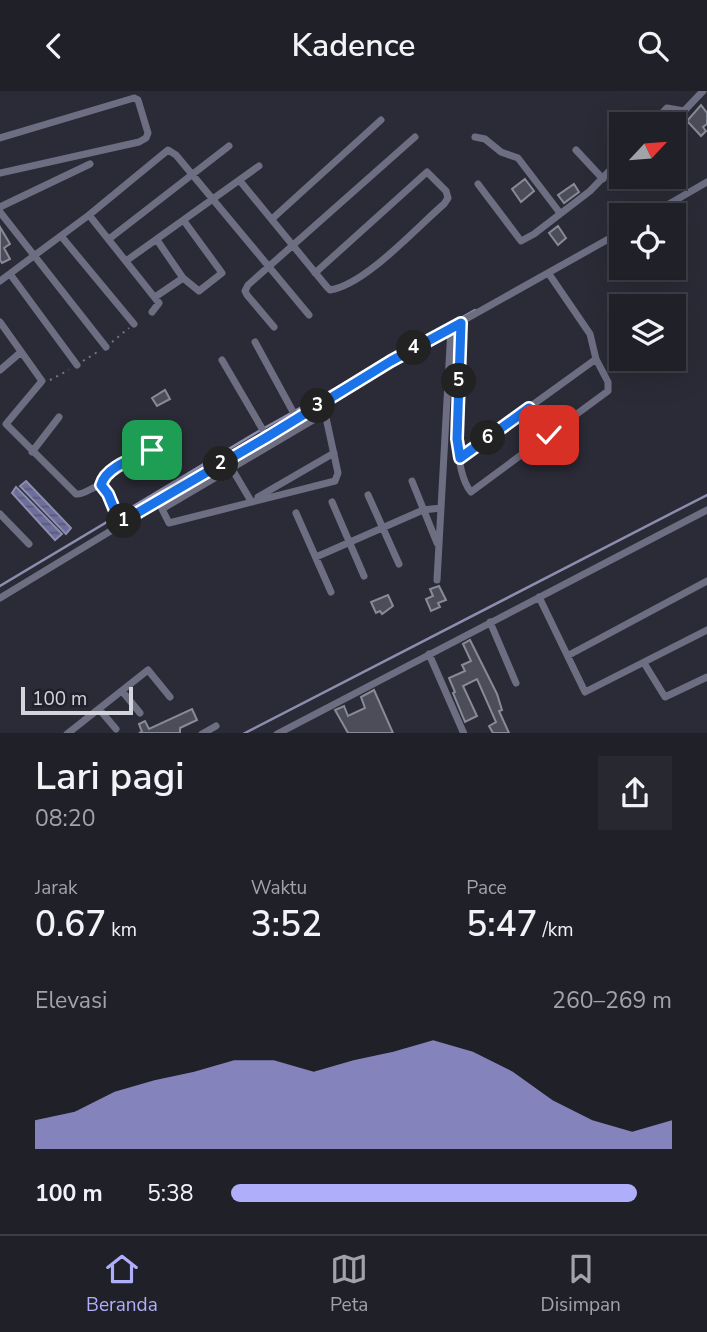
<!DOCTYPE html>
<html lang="id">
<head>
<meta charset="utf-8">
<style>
	body { margin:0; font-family:"Nunito Sans",sans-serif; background:#282830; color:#f1f3f6; height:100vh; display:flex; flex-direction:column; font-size:26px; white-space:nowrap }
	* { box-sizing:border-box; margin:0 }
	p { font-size:23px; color:#a2a3a8 }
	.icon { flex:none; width:38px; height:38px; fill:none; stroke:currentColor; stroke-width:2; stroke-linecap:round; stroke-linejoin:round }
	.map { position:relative; height:642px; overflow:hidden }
	.side { display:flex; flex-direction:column; background:#202028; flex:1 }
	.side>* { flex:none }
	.needle { width:46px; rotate:64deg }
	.controls { position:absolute; left:609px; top:21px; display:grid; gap:14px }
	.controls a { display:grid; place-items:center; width:77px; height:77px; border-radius:0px; background:#202028; box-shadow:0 7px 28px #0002,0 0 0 2px #3d3e45; font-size:35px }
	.scale { position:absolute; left:21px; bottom:18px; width:112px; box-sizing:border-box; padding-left:7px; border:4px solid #d4d4dc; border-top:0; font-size:19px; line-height:24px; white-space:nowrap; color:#d4d4dc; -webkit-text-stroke:5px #21212c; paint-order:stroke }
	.pin { position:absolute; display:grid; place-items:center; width:60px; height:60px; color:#fff; margin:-30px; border-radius:14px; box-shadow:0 4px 10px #0006 }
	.km { position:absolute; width:35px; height:35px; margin:-18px; border-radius:50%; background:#222; color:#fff; font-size:19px; line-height:35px; text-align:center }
	.round { display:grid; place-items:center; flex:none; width:74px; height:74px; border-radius:0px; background:#282830 }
	.headline { display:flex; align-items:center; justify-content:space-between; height:119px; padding:0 35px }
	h1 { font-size:38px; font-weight:600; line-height:52px }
	.metrics { display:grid; grid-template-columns:repeat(3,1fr); gap:10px; height:119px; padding:7px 35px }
	.metrics div { display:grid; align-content:center }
	.metrics b { font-size:35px; font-weight:600 }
	.metrics small { font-size:19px; font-weight:400 }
	.metrics p { font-size:19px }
	.chart { height:196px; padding:14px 35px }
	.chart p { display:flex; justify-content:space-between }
	.chart svg { width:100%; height:126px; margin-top:7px; fill:#afaefa; opacity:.7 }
	ul { padding:0 35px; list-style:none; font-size:23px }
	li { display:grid; grid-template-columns:112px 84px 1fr; align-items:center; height:52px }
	li i { height:18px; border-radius:9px; background:#afaefa }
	header { display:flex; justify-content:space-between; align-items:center; height:91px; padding:0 35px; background:#202028; font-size:32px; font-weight:600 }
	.tabs { display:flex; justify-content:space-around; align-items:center; height:98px; border-top:2px solid #3d3e45; background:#202028; font-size:19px; color:#a2a3a8 }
	.tabs a { display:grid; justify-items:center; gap:4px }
	.tabs .on { color:#afaefa }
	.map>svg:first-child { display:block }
	.water { fill:url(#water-rules); stroke:#8d8db0; stroke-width:2 }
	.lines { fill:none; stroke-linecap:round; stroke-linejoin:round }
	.stream { stroke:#8d8db0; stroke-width:2.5 }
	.building { fill:#4d4d5a; stroke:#898a98; stroke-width:2 }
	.path { stroke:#767781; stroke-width:2; stroke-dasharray:2 5; stroke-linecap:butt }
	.lane { stroke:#6e6e83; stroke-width:3.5 }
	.street { stroke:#6e6e83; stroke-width:7 }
	.route-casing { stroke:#fff; stroke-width:14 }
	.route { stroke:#1a73e8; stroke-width:9 }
</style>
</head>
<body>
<header><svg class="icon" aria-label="back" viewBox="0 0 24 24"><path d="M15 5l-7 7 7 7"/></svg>Kadence<svg class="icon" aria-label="search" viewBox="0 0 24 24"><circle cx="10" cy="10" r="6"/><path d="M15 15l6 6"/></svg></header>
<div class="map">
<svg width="707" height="643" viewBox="0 0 707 643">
	<defs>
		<pattern id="water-rules" width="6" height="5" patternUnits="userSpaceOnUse" patternTransform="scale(1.75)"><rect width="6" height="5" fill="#6e6e9d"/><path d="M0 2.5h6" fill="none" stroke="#595974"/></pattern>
	</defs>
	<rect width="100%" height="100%" fill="#2a2b36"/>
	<!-- water -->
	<path class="water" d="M26,390L71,437L66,443L20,395Z
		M16,396L62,443L55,449L12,402Z"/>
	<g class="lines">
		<!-- stream -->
		<path class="stream" d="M0,495L259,340L475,219
			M243,643L707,404"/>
	</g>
	<!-- building -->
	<path class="building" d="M701,14L707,22V33L703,36L706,40L701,45L687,30Z
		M525,88L534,100L521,111L512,98Z
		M574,93L579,101L564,112L558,104Z
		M558,135L566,147L558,154L549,142Z
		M0,136L10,153L4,157L10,168L2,172L0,169Z
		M165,299L170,308L157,315L152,307Z
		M439,495L446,509L438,512L440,516L431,520L426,508L433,505L430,498Z
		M388,504L393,515L382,523L380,520L376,522L371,511Z
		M470,549L497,603L502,619L499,620L509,642H493L489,635L496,631L477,588L463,595L477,625L465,631L453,602L455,601L449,587L465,580L462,574L471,570L463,553Z
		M374,599L393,642H348L335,619L344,615L348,625L365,617L361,606Z
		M192,618L197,629L180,637V642H139L142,641L139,633L145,630L149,638Z"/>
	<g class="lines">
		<!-- path -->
		<path class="path" d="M112,251L129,237
			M83,270L99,260
			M50,289L69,279"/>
		<!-- lane -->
		<path class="lane" d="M101,394L109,381L152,359"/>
		<!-- street -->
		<path class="street" d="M652,33L667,17L684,20L703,0
			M475,46L485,48L501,61L518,67L560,122
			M0,47L134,7L138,9L148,42L146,47L139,51L0,82
			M576,59L603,88
			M240,90L327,196L330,199C365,194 416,137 444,113L448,107L446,100L427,81L315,182
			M478,93L521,150L534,143L590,100L621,68
			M0,116L90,73
			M0,121L106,256
			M89,124L159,212L152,221
			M650,124L707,91
			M272,128L381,29
			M61,145L134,233
			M109,148L229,55
			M157,149L183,187
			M126,170L259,75
			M10,183L77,274
			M0,190L89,124L168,59L176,64L309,224
			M155,206L183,187L199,200L222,182L184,130
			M0,231L42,290L6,333L76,403C86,404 94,393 103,395L120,432
			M461,231C460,270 447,373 471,401L608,300V291L596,268L590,243L549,183
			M274,236L247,204L245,200L248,194L415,46
			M255,251L297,328
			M222,269L267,346
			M0,279L21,261
			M529,317L549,344
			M325,322L338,382L335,390L169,432L162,418Z
			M32,361L59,326
			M459,367L596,268
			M232,378L251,410
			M412,390L437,452
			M368,404L399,473
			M258,406L334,362
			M332,411L364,485
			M296,422L331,501
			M0,423L29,453
			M316,466L423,419L441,417
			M437,489L451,237
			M539,506L585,601L707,539
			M0,507L391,270L621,141
			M490,531L516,592
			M429,563L464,643
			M569,564L707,490
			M644,572L665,606L707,586
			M122,600L140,622
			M99,618L116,638
			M67,643L148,579L170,606
			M202,643L216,635
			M277,643L707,419"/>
	</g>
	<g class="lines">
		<defs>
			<path id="route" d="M152,359C136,367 106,375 101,394L108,403L120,432L267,346L391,270L461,232L457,348L460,367L529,317L549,344"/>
		</defs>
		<!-- route casing -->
		<use href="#route" class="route-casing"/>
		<!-- route -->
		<use href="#route" class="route"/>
	</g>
</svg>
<div class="controls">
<a><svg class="needle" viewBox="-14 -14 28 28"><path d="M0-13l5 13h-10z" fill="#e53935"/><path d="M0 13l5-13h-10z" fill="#a2a3a8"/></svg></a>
<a><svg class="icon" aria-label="locate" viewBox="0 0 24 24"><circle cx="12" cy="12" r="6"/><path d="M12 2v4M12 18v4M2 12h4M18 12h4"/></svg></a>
<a><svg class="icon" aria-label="layers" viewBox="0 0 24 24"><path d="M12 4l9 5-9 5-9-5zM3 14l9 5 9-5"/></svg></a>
</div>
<div class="scale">100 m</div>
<div class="pin" style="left:152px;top:359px;background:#1e9e55"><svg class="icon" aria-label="arrive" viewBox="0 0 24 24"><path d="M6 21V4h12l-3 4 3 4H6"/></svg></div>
<div class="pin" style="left:549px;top:344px;background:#d93025"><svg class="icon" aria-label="check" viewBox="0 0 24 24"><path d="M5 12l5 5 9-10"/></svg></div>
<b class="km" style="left:124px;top:430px">1</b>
<b class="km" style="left:221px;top:373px">2</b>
<b class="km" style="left:318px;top:315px">3</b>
<b class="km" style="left:414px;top:257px">4</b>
<b class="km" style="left:459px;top:290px">5</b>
<b class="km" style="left:488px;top:347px">6</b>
</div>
<section class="side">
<div class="headline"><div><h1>Lari pagi</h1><p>08:20</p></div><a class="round"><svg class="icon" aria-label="share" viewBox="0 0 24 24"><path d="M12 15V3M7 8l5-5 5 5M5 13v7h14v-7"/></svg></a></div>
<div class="metrics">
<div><p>Jarak</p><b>0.67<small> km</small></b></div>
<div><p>Waktu</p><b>3:52</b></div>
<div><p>Pace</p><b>5:47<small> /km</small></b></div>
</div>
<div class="chart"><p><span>Elevasi</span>260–269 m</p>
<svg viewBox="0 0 160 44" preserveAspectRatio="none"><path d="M0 44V34L10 31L20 24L30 20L40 17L50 13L60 13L70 17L80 13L90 10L100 6L110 10L120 17L130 27L140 34L150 38L160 34V44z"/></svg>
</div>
<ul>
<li><b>100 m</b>5:38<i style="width:92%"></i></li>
</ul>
</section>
<nav class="tabs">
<a class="on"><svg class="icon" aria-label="home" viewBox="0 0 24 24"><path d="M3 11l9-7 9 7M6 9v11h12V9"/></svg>Beranda</a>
<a><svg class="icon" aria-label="map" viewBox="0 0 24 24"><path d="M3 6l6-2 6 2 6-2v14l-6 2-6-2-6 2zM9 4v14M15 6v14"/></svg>Peta</a>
<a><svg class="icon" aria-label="saved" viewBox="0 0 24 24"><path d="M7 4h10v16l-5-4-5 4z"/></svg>Disimpan</a>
</nav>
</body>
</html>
